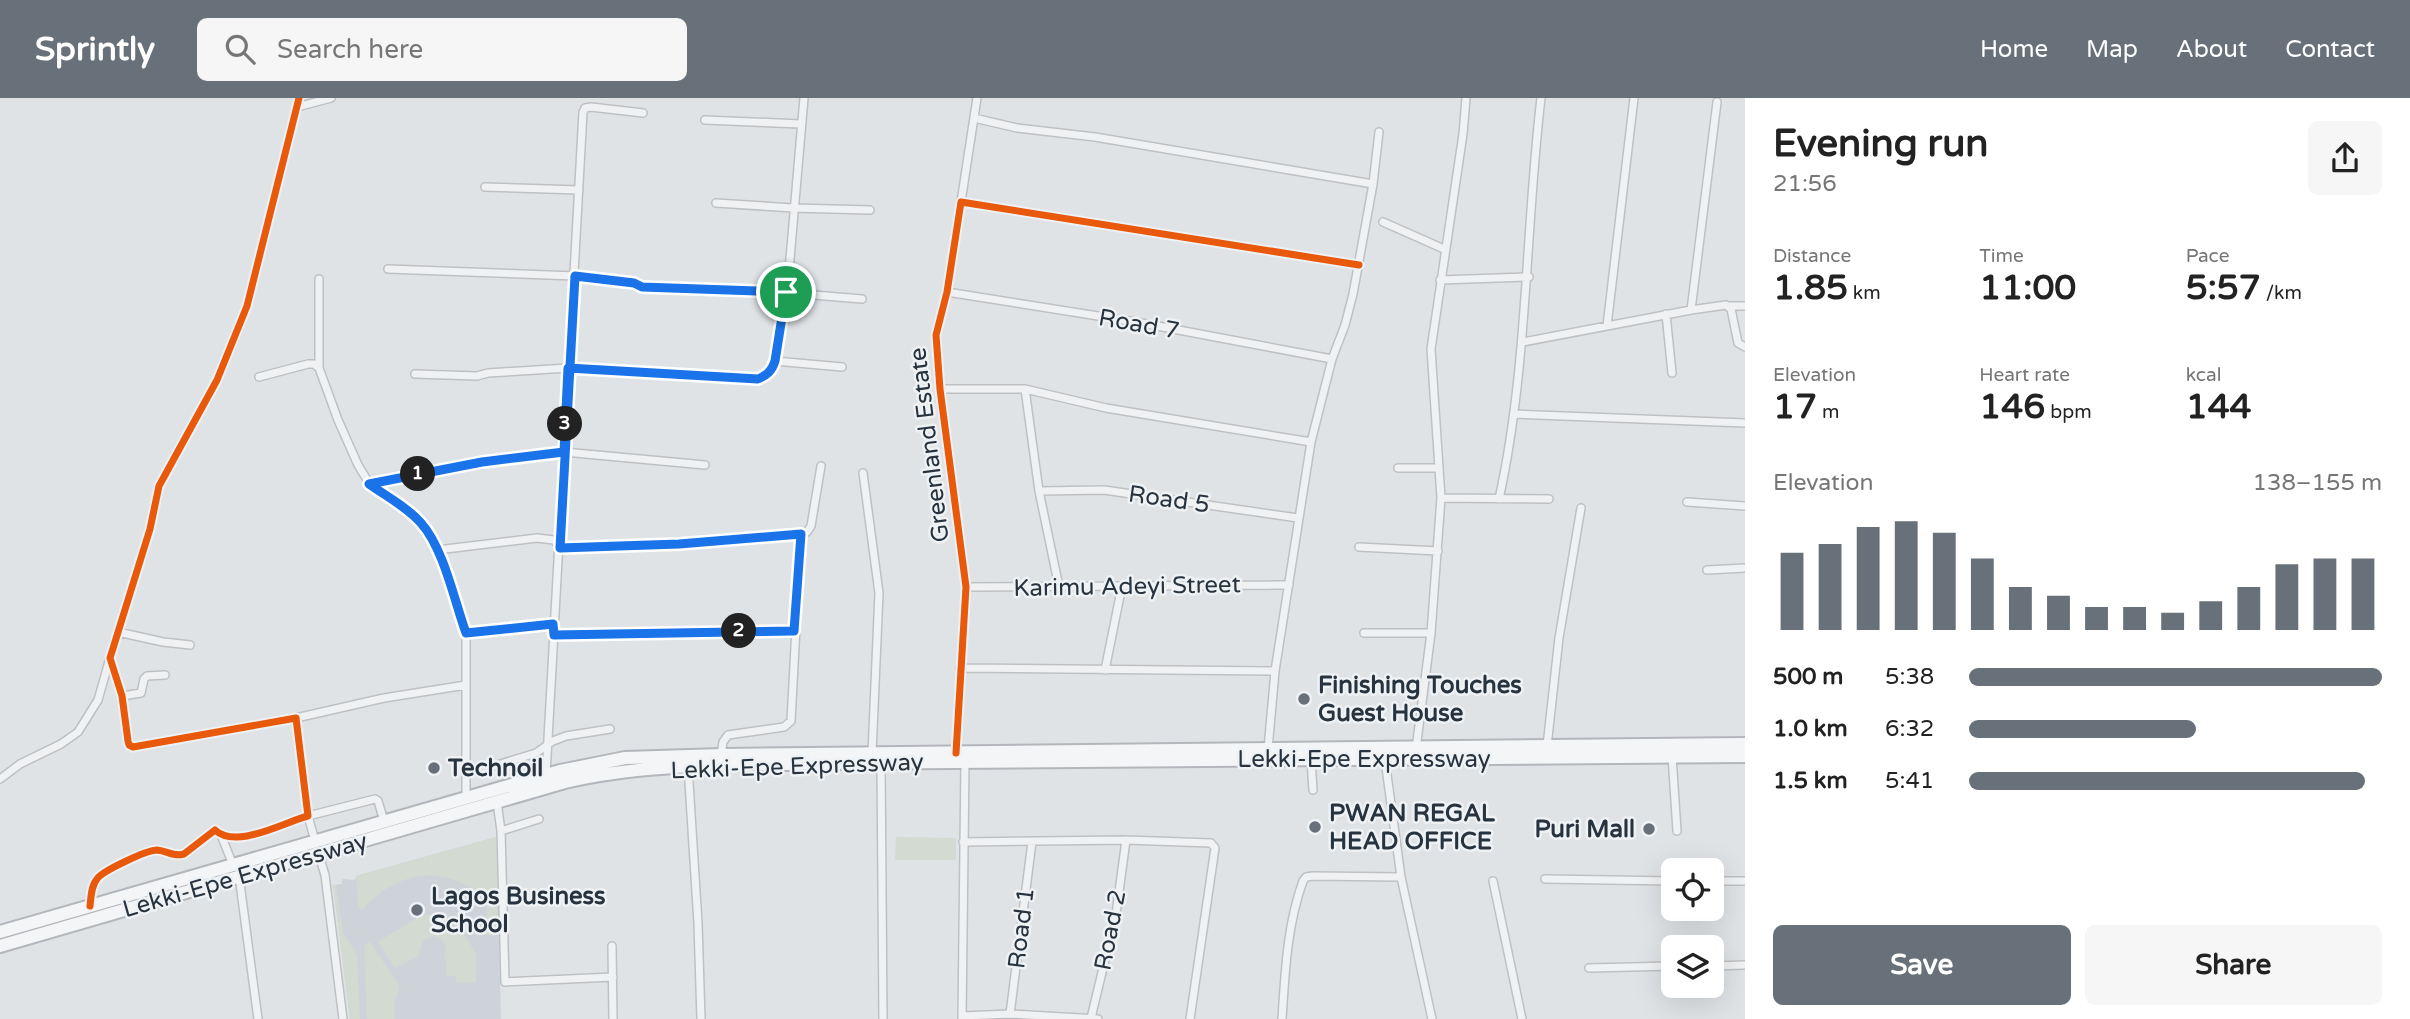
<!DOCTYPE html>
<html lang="en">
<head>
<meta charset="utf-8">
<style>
	body { margin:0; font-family:"Varela Round",sans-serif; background:#f6f6f6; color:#222; height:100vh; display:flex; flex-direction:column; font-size:26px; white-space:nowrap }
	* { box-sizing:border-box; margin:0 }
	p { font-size:23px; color:#767676 }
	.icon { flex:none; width:38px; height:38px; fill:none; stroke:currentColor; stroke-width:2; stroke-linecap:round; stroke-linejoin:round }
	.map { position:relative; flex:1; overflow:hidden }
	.details { display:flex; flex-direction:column; background:#fff; width:665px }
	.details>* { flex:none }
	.tools { position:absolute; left:1661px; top:760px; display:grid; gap:14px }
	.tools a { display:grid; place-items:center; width:63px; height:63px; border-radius:10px; background:#fff; box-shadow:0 7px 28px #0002; font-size:35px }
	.pin { position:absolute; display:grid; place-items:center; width:60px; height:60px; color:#fff; margin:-30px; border:4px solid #fff; border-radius:50%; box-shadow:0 2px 7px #0007 }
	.km { position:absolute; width:35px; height:35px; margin:-18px; border-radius:50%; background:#222; color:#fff; font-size:19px; line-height:35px; text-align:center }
	.round { display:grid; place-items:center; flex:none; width:74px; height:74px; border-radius:10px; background:#f6f6f6 }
	.headline { display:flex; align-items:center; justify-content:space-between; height:119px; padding:0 28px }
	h1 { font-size:38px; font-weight:800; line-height:52px }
	.stats { display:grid; grid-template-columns:repeat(3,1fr); gap:10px; height:119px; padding:7px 28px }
	.stats div { display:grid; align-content:center }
	.stats b { font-size:35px; font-weight:800 }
	.stats small { font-size:19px; font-weight:400 }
	.stats p { font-size:19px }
	.chart { height:196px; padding:14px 28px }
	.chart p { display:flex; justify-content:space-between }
	.chart svg { width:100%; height:126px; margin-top:7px; stroke:#687179; stroke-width:6 }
	.cta { display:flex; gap:14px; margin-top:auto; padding:14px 28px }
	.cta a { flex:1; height:80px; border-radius:10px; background:#687179; color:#fff; font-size:28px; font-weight:800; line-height:80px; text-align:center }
	.cta a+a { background:#f6f6f6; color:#222 }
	ul { padding:0 28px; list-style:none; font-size:23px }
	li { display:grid; grid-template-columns:112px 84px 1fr; align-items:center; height:52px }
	li i { height:18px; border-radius:9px; background:#687179 }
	header { display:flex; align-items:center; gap:42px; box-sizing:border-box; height:98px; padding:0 35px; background:#687179; color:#fff }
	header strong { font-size:33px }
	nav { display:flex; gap:38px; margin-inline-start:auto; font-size:24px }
	.search { width:490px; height:63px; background:#f6f6f6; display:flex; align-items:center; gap:18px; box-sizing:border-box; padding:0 24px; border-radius:10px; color:#767676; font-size:26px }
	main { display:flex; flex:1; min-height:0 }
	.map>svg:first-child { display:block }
	.built { fill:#ced3d9 }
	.green { fill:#d2dad1 }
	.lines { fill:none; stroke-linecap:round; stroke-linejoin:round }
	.street-casing { stroke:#bec1c4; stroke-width:10 }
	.highway-casing { stroke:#b3b6ba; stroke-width:16 }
	.street { stroke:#f0f1f2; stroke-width:7 }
	.highway { stroke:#f4f5f6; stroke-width:12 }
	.cycleway-casing { stroke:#eef2f5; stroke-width:11 }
	.cycleway { stroke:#e8590c; stroke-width:7 }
	.route-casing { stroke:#fff; stroke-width:14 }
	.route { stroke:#1a73e8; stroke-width:9 }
	.poi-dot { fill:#687179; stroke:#eef2f5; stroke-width:2.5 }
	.labels { text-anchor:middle; stroke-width:5; stroke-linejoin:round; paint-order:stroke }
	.street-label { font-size:24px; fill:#27343f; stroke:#eef2f5 }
	.poi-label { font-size:24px; font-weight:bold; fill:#27343f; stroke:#eef2f5; text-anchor:start }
</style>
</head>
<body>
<header>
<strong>Sprintly</strong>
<div class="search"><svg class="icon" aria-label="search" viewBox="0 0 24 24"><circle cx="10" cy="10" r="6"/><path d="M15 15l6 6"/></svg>Search here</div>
<nav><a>Home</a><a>Map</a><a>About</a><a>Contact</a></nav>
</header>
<main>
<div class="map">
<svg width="1745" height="921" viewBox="0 0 1745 921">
	<rect width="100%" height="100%" fill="#e0e3e6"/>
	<!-- built -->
	<path class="built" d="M496,739L501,921H350L333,787L342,786V781L355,782L356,778Z"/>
	<!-- green -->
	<path class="green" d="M496,739L498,837H484L488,802C445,765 399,771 362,812L358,809L356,778Z
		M896,739L956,740V762H895Z
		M333,787H336L343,835L355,853L357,859L360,921H350Z
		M423,816L444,819L461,832L476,855V884L456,885V878H447L446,863L444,860L446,849L442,841L434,838L423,842L418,858L395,870L378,844Z
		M370,844L399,887L398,897L395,901V921H367L364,847Z"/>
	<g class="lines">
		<defs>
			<path id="street" d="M297,9L331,0
				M974,20L1017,30L1095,39L1373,86
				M705,22L801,26
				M485,89L579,92
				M961,104L977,0
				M716,105L793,110L870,112
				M1383,124L1444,151
				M388,171L575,178L634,185L642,189L754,192L862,201
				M1440,182L1529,179
				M947,194L1136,224L1332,261
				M1730,208H1745
				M1691,212L1717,4
				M1666,216L1672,275
				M1607,228L1634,0
				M1523,244L1691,212L1726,207L1731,211L1738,245L1745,249
				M775,263L842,269
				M319,270V181
				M415,276L477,278L488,275L568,270L758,281C767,277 772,273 775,263L788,184L804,0
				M259,279L308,266H314L319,270L338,322L358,367L369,385L414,418L423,428L437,452L466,535V700
				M940,291H1025L1106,310L1311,344
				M1025,291L1039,393L1059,489
				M1514,316L1745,325
				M1398,370H1439
				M863,375L879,495L872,655
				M369,385L482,364L564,354L705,367
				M1039,393L1104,392L1298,420
				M1441,400L1549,401
				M1499,401C1528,269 1525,134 1541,0
				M1687,404L1745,408
				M1359,449L1438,453
				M437,452L537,440L554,442L560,450L679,446L801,436
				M1707,472L1745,470
				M966,489L1289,487
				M118,534L163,544L190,547
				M466,535L553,526
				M1364,535H1431
				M554,538L674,534L794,533
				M960,570L1275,573
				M1105,572L1122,488
				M122,598L141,595L144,581L147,578L165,577
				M296,620L384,600L466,587
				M1547,648L1559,540L1581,410
				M1268,651L1275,573L1311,344L1332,261L1345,227L1353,196L1373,86L1379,34
				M1416,651L1431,535L1441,400L1431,251L1463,36L1466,0
				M956,655L966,489L940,291L936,237L947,194L961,104L1359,167
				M721,657L723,644L728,637L784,629L791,623L801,436L807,434L811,428L821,368
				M1672,658L1677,733
				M1311,662L1313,692
				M1385,662L1401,779L1432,921
				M881,664L883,921
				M491,669L536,655L553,643L566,638L610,631
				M688,669L698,825L701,921
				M546,677L583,14L585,10L591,9L643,15
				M0,681L20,666L61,646L78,634L98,602L110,560
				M497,704L501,733L505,884L613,879
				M501,733L539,721
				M221,737L233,767
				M315,743L308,718L375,701L378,703L384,723
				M963,744L1126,742L1211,745L1215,750L1190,921
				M314,757L321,764L325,777L343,921
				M239,778L258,921
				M1545,781L1673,783
				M1493,783L1522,921
				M1712,783H1745
				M90,808C92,799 91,787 97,781C103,773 147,751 157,752C168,753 173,759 184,756L215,732C236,752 284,724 308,718L296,620L133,649L129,647L128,643L122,598L110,560L150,431L159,388L217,282L247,208L299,0
				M612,848L613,921
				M1712,868L1745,867
				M1589,870L1673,868
				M1010,916L1032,744
				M962,918L1010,916L1098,921
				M1091,920L1116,816L1126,742
				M962,921L965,664
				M1282,921C1285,875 1287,827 1303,783L1306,779L1313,778L1401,779"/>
			<path id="highway" d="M0,834L560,673L625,660L721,657L1745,646
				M0,848L565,684C649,664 738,668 824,665L1745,658"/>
		</defs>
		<!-- street casing -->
		<use href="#street" class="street-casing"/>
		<!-- highway casing -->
		<use href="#highway" class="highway-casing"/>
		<!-- street -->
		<use href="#street" class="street"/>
		<!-- highway -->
		<use href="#highway" class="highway"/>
		<defs>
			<path id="cycleway" d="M956,655L966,489L940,291L936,237L947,194L961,104L1359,167
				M90,808C91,800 91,788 97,781C102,773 147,752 157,752C168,753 173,759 184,756L215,732C236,752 284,724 308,718L296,620L133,649L129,647L128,643L122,598L110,560L150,431L159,388L217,282L247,208L299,0"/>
		</defs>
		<!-- cycleway casing -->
		<use href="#cycleway" class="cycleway-casing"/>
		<!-- cycleway -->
		<use href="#cycleway" class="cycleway"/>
	</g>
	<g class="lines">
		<defs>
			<path id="route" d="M786,194L775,263C772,273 767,277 758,281L568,270L564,354L482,364L369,386C386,398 407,409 421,425C444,451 454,502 466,535L553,526L554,537L794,533L801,436L679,446L560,450L575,178L634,185L642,189L786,194"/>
		</defs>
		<!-- route casing -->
		<use href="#route" class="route-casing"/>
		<!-- route -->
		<use href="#route" class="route"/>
	</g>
	<!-- markers -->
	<g class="poi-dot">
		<circle cx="1304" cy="601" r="7"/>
		<circle cx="434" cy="670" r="7"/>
		<circle cx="1315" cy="729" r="7"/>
		<circle cx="1649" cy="731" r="7"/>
		<circle cx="417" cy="812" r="7"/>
	</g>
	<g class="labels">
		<!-- street labels -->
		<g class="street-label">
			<text transform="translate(1139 226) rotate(10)" y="8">Road 7</text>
			<text transform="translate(929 347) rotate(-97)" y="8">Greenland Estate</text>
			<text transform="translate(1169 401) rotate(8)" y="8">Road 5</text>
			<text transform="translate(1127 488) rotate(-1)" y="8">Karimu Adeyi Street</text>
			<text x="1364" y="669">Lekki-Epe Expressway</text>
			<text transform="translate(797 668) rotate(-2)" y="8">Lekki-Epe Expressway</text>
			<text transform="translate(245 777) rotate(-16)" y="8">Lekki-Epe Expressway</text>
			<text transform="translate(1021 830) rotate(-83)" y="8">Road 1</text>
			<text transform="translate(1110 832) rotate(-79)" y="8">Road 2</text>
		</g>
		<!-- poi labels -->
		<g class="poi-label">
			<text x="1318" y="595">Finishing Touches<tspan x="1318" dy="28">Guest House</tspan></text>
			<text x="448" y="678">Technoil</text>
			<text x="1329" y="723">PWAN REGAL<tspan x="1329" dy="28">HEAD OFFICE</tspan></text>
			<text x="1635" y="739" text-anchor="end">Puri Mall</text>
			<text x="431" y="806">Lagos Business<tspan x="431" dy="28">School</tspan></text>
		</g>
	</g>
</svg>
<div class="tools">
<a><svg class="icon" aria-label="locate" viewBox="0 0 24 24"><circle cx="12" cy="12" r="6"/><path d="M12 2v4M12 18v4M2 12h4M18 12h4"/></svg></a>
<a><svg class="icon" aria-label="layers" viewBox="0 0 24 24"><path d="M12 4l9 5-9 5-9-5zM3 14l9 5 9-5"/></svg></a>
</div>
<div class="pin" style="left:786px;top:194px;background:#1e9e55"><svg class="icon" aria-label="arrive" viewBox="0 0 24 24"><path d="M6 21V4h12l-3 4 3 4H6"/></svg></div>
<b class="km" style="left:418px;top:376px">1</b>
<b class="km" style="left:739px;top:533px">2</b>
<b class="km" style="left:565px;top:326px">3</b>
</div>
<section class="details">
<div class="headline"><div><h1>Evening run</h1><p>21:56</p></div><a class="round"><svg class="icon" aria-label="share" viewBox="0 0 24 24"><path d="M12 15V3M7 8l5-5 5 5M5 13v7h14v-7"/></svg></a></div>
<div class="stats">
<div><p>Distance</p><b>1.85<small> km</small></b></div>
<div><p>Time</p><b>11:00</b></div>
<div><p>Pace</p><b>5:57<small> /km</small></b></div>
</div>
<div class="stats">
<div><p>Elevation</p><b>17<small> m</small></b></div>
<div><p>Heart rate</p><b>146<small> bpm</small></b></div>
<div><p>kcal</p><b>144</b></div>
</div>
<div class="chart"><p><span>Elevation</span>138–155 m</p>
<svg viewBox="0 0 160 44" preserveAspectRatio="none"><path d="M5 44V17M15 44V14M25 44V8M35 44V6M45 44V10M55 44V19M65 44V29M75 44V32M85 44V36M95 44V36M105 44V38M115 44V34M125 44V29M135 44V21M145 44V19M155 44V19"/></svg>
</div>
<ul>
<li><b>500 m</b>5:38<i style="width:100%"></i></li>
<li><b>1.0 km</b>6:32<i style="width:55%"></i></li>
<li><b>1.5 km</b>5:41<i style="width:96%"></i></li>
</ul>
<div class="cta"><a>Save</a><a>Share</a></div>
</section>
</main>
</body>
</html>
